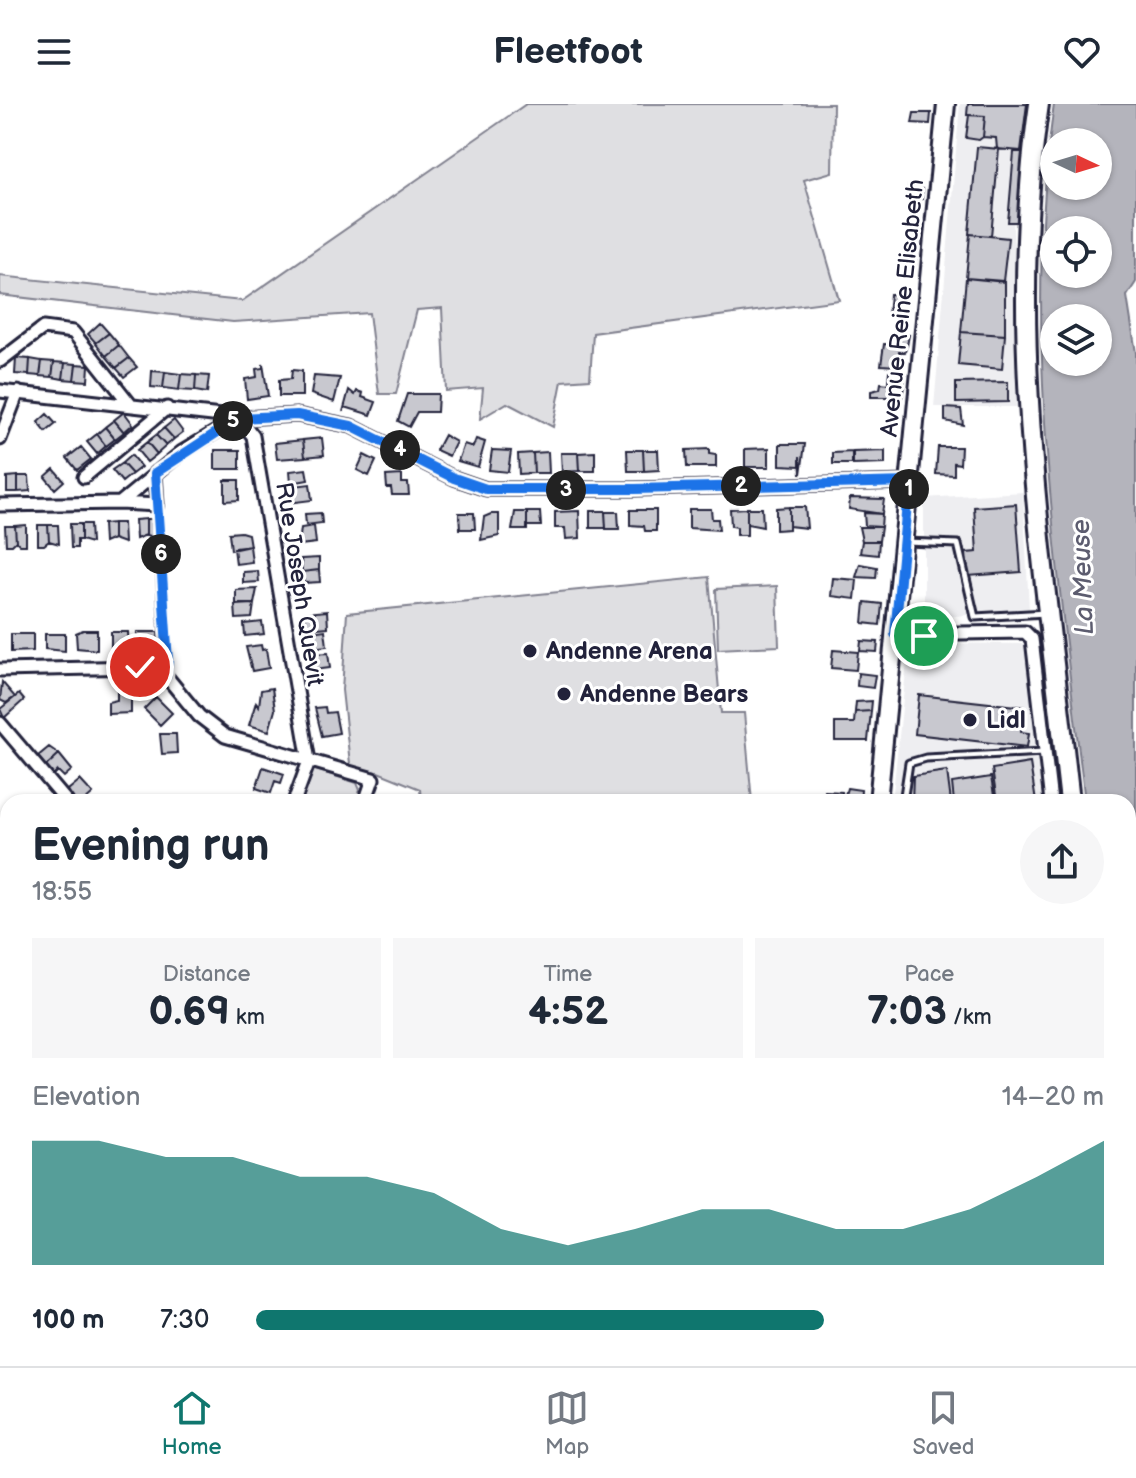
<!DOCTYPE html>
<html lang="en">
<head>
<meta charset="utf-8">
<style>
	body { margin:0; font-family:"Balsamiq Sans",sans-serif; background:#f6f6f7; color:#1f2937; height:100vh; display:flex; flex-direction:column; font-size:30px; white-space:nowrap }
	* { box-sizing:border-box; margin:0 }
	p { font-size:26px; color:#747a83 }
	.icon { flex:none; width:44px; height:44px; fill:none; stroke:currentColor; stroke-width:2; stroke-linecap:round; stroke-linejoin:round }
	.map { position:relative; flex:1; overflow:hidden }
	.details { position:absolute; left:0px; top:690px; width:1136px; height:572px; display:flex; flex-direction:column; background:#fff; border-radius:24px 24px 0 0; box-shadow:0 2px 6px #0004 }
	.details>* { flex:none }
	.needle { width:52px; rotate:94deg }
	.tools { position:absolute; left:1040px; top:24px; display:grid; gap:16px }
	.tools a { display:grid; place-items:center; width:72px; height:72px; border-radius:50%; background:#fff; box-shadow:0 2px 6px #0004; font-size:40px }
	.pin { position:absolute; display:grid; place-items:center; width:68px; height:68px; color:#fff; margin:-34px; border:4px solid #fff; border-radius:50%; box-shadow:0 2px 8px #0007 }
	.km { position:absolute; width:40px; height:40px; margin:-20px; border-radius:50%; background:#222; color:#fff; font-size:22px; line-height:40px; text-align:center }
	.round { display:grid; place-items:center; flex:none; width:84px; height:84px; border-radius:42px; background:#f6f6f7 }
	.headline { display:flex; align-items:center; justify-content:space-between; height:136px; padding:0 32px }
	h1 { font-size:44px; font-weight:700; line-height:60px }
	.stats { display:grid; grid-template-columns:repeat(3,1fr); gap:12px; height:136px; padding:8px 32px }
	.stats div { display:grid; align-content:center; border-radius:0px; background:#f6f6f7; text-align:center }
	.stats b { font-size:40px; font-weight:700 }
	.stats small { font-size:22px; font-weight:400 }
	.stats p { font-size:22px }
	.chart { height:224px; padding:16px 32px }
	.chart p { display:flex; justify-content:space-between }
	.chart svg { width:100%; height:144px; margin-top:8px; fill:#0f766e; opacity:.7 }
	ul { padding:0 32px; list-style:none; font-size:26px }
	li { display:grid; grid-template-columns:128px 96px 1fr; align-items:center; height:60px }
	li i { height:20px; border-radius:10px; background:#0f766e }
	header { display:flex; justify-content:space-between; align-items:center; height:104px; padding:0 32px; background:#fff; font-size:36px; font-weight:700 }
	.dock { display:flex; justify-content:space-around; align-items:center; height:112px; border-top:2px solid #e0e1e3; background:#fff; font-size:22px; color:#747a83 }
	.dock a { display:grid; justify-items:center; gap:4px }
	.dock .on { color:#0f766e }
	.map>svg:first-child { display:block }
	.built { fill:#eeeef1 }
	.green { fill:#dfdfe2; stroke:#80808e; stroke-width:2 }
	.water { fill:#b4b4bc; stroke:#7a7a88; stroke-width:2; fill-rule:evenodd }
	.building { fill:#c8c8cf; stroke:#22223b; stroke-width:2 }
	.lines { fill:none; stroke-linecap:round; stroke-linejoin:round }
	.service-casing { stroke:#22223b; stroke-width:11 }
	.minor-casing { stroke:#22223b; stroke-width:17 }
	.secondary-casing { stroke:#22223b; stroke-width:22 }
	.primary-casing { stroke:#22223b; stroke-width:24 }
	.service { stroke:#fff; stroke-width:5 }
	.minor { stroke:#fff; stroke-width:11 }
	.secondary { stroke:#fff; stroke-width:16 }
	.primary { stroke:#fff; stroke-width:18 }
	.route-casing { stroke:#fff; stroke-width:16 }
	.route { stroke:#1a73e8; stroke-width:10 }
	.poi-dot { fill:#22223b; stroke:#fff; stroke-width:3 }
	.labels { text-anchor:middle; stroke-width:6; stroke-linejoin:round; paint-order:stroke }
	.street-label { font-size:24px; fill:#22223b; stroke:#fff }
	.poi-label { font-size:24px; font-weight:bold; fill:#22223b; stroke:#fff; text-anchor:start }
	.water-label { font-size:26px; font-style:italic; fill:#5c5c6f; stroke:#fff }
</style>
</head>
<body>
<header><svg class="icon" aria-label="menu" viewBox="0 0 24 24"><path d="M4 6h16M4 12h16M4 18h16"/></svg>Fleetfoot<svg class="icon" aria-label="heart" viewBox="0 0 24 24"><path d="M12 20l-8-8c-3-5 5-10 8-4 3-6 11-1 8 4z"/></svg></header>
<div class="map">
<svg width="1136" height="1262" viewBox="0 0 1136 1262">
	<rect width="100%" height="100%" fill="#fff"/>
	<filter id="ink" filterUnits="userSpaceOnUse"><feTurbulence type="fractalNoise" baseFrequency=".0125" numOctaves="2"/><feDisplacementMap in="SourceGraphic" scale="16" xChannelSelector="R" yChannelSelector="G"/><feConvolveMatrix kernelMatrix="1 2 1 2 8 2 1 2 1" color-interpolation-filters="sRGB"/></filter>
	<g filter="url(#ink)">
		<!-- built -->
		<path class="built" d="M960,0H1030L1013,124L1022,303H934Z
			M1023,388L1029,505L924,515V394Z
			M909,539L1026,540L1046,698H892Z
			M108,1254H228L202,1262H109Z"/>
		<!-- green -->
		<path class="green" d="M526,0H833L832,68L804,76L839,196L593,229L590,275L562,277L553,323L507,299L480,315L483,284L446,287L442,204L417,206L396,290H379L369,209L233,218L0,191V172L242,197Z
			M709,473L721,609H744L752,698H421L420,685L378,668L373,675L351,669L342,586L347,509Z
			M777,482L779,542L718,545L716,485Z
			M313,665L357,679L360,686L356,698H297L306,668Z"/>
		<!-- water -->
		<path class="water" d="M1054,0H1136V178L1127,192L1136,249V979L1128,945V698H1085C1058,467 1021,232 1054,0ZM1054,38H1098V82H1054ZM1054,126H1098V170H1054ZM1054,214H1098V258H1054Z"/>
		<!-- building -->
		<path class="building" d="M968,0H1027L1021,47L997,45L996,34L983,33L985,12L967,11Z
			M914,9H931L930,20L912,19Z
			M969,11L985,12L983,33L979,36L966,34Z
			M977,43L999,45L991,132L969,130Z
			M1014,48H1024L1017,118H1008Z
			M908,83L923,85L922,95L907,94Z
			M970,130L1008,134L1003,177L966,174Z
			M901,151L916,152L915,163L900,162Z
			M966,174L1005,178V231L961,228Z
			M890,190L905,191L904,203L889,201Z
			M889,201L904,203L903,214L888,212Z
			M100,219L109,229L96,239L88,230Z
			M961,228L1005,231L1002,265L958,261Z
			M109,229L119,241L106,252L96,239Z
			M893,230L909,231L907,242L892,240Z
			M884,240L906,242L905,248H899L897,262L881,261Z
			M119,241L129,254L116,264L106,252Z
			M16,254L30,255L29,271L15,270Z
			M129,254L137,263L124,273L116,264Z
			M30,255L42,257L40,272L29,271Z
			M42,257L54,258L52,273L40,272Z
			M54,258L65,259L63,275L52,273Z
			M65,259L76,260L74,276L63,275Z
			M76,260L89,261L88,277L74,276Z
			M263,260L268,292L247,295L245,275L257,273L256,265L263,264Z
			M292,266L302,267V292H279V276L291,275Z
			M152,267L165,268L163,284L151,283Z
			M889,267L905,269L904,280L888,278Z
			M165,268L181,270L179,286L163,284Z
			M181,270L196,271L195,287L179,286Z
			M196,271L209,272L207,289L195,287Z
			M314,272L340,274L334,298L311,290Z
			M1008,278V298L956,299V279Z
			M881,279L904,282L902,293H871V287L880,285Z
			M349,286L355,291L357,287L363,289L362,293L376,298L371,311L345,303L343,308Z
			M407,290H438L437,308H417L409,323L398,317Z
			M945,304L961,305L963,321L945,317Z
			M124,308L133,320L124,328L114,316Z
			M47,310L56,320L46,328L38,318Z
			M114,316L124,328L115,335L105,323Z
			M174,316L183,328L174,335L164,324Z
			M105,323L115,335L106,342L97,330Z
			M164,324L174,335L166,342L156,331Z
			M97,330L106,342L97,350L87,338Z
			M156,331L166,342L157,350L147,338Z
			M444,331L456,338L449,352L436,346Z
			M322,334L324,351L305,353L303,336Z
			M476,335L485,338L478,363L458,357L464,340L473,343Z
			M303,336L305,353L277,355L275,339Z
			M147,338L157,350L147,358L137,346Z
			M780,340H805L801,370L800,352V362L780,361Z
			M81,343L91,355L77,366L67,354Z
			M938,343H961L960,360L954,359V371L936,370Z
			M769,344V363H745V345Z
			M709,345V350L716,351V363H687L686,346Z
			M215,346H240V365H215Z
			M492,346L511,347L508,368L489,366Z
			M627,346H643L644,367H628Z
			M643,346H658L659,366L644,367Z
			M885,347V360L853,361V348Z
			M548,348L549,369H534L533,349Z
			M595,348V367H579L578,349Z
			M852,348V360H833V349Z
			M533,349L534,369L519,370L518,350Z
			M561,349H578L579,367L562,368Z
			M131,351L141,363L132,370L122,359Z
			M364,351L376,357L369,372L357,366Z
			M122,359L132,370L122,378L112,366Z
			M54,365L64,377L55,385L45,373Z
			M306,365L308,376L291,379L290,367Z
			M402,371V379H408L409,391H392L391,384H387L386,372Z
			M18,372V388H7V373Z
			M18,372H29L30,387L18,388Z
			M225,376H239V396L225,397Z
			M310,380L312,396L288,399L286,383Z
			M850,394L884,395L882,410L849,405Z
			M1016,400L1021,468L968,472L966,449L977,448L974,403Z
			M789,403V425L776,426V404Z
			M789,403H805L807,424L789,422Z
			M747,404V431H737V423L731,422L730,405Z
			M747,404H762L763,423L747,420Z
			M689,405H711L712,415H718L719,426L689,424Z
			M630,406H656V427H645L644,422L630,421Z
			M579,407L580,434L566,435L565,424H555V408Z
			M590,407H605L606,424H590Z
			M515,408H527V426H512Z
			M527,408H540L541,422H527Z
			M605,408H618L619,425H606Z
			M321,409L322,419L306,421L305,410Z
			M459,409H474L475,425H460Z
			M864,409L882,410L881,423L865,422Z
			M491,410H499V432L481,436L484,413Z
			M146,415V431L136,435L135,416Z
			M146,415H156V434L146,431Z
			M113,419V435L104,439L103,420Z
			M113,419H123L124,439L113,435Z
			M70,420H81V436H77V444H71Z
			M81,420H90L91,439L81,436Z
			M26,421V441H20L16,437L15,422Z
			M38,421H48L49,437L44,441H38Z
			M48,421H58L59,440L49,437Z
			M5,422H15L16,437L12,441H6Z
			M314,422L316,439L299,441L301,424Z
			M859,423H881L879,437H862Z
			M241,428L248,430L250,442L231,446L229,429Z
			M862,437H879L878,451L860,449Z
			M250,442L252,458L236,460L234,444Z
			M319,454V466L302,468L301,455Z
			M860,460L877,463L876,474L856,473Z
			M319,466L320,478L304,479L302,468Z
			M258,467L259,478L243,479V468Z
			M833,474L857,476L855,495L831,492Z
			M257,485L254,500H236V486Z
			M865,498L882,500L880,521L863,519Z
			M254,500L252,514L236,515L235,501Z
			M327,507L328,523L306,525L305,509Z
			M262,518L264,530L245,532L244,520Z
			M83,526H97V546L77,544L76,529Z
			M325,526L327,542L312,544L310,528Z
			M111,528H128L129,548L111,546Z
			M137,528H158L159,546H137Z
			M11,530H33V547L11,548Z
			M45,530H65V547L45,545Z
			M861,537L878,538L877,548L860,547Z
			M261,541L262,546L266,545L269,564L252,567L246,543Z
			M833,546L858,548L856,566L831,564Z
			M328,549L330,564L314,566L312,550Z
			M858,569L875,571L873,584L857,582Z
			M2,578L15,593L6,599L0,596Z
			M272,584L275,606L269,627L249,621L256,598L259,602L261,586Z
			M117,588H131V609L108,610V598L117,596Z
			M19,590L24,596L4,614L0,605Z
			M919,591L1024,603L1021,628L1029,629L1027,643L915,630Z
			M156,593L172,609L160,621L144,605Z
			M872,597L871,607L855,608L856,598Z
			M325,603L326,609L335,608L339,629L322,632L315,604Z
			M871,607L868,637H835V619H854L855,608Z
			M160,630H176L177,649L162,650Z
			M49,643L59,650L45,663L37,653Z
			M59,650L72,666L64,673L58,667L53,672L45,663Z
			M1030,659L1036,698H997L992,665Z
			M263,663L284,670L281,679L275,677L271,689L256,684Z
			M947,667L951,698H912L913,672Z
			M991,673L995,698H954L952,679Z
			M80,676L93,690L84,698H75L68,686Z
			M847,684L861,686L860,698H843Z
			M825,687L842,688L843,698H824Z
			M8,767V789H0V768Z
			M1136,1239V1262H1079L1128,1254V1241Z
			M882,1254H899L901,1260L870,1262L869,1257Z"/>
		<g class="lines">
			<defs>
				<path id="service" d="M157,402L166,571
					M905,438L958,440L975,513L1046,509
					M903,698L909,659L926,654L1044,648
					M1128,1238L1136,1236"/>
				<path id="minor" d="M0,257L43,224L73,228L130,300
					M0,287L239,314L297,311L351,322L454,374L486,385H635L909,378
					M239,314L253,332L309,657
					M0,335L18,288
					M84,373L167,304
					M120,399L157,401L155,369
					M0,401L120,399L182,348L239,314
					M895,530L1025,528L1032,535L1051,698
					M0,566L140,563L166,572L199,612L225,632L373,675L365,698
					M0,619L67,698
					M294,698L309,657
					M0,929L8,930
					M1128,1142L1136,1188
					M0,1180L8,1196
					M26,1254L29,1262
					M384,1254L385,1262
					M550,1262L635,1254"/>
				<path id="secondary" d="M878,698L946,0
					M821,1262L822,1254"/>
				<path id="primary" d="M1039,0C1005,232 1045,467 1070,698
					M1128,1018L1136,1052"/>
			</defs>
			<!-- service casing -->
			<use href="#service" class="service-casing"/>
			<!-- minor casing -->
			<use href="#minor" class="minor-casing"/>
			<!-- secondary casing -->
			<use href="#secondary" class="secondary-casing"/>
			<!-- primary casing -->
			<use href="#primary" class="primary-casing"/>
			<!-- service -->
			<use href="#service" class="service"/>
			<!-- minor -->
			<use href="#minor" class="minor"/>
			<!-- secondary -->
			<use href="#secondary" class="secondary"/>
			<!-- primary -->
			<use href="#primary" class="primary"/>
		</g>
	</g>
	<g class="lines" filter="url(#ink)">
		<defs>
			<path id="route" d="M140,563L166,572L168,557L155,369L239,314L297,311L351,322L454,374L486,385H635L909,378L895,530L924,532"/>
		</defs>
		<!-- route casing -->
		<use href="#route" class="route-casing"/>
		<!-- route -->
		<use href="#route" class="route"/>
	</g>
	<!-- markers -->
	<g class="poi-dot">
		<circle cx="530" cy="547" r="8"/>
		<circle cx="564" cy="590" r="8"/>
		<circle cx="970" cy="616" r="8"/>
	</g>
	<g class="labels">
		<!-- street labels -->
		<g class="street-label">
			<text transform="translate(902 204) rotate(-84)" y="8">Avenue Reine Elisabeth</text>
			<text transform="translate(300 480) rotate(81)" y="8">Rue Joseph Quevit</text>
		</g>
		<!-- poi labels -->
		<g class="poi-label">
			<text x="546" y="555">Andenne Arena</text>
			<text x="580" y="598">Andenne Bears</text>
			<text x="986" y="624">Lidl</text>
		</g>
		<!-- water labels -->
		<g class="water-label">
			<text transform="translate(1082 473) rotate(-92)" y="9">La Meuse</text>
		</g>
	</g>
</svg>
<div class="tools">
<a><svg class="needle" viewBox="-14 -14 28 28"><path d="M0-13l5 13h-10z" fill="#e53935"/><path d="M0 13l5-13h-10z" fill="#747a83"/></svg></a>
<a><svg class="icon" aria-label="locate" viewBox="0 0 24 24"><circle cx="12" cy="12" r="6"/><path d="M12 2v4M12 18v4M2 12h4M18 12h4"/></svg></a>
<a><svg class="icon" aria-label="layers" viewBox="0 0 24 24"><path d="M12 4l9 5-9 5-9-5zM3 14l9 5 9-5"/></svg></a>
</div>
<div class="pin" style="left:924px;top:532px;background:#1e9e55"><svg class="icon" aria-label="arrive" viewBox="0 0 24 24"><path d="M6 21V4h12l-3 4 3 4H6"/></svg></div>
<div class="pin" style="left:140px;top:563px;background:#d93025"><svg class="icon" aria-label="check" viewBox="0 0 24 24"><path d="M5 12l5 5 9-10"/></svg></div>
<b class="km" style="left:909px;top:385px">1</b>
<b class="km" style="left:741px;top:382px">2</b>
<b class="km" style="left:566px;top:386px">3</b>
<b class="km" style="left:400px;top:346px">4</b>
<b class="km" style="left:233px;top:317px">5</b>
<b class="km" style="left:161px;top:450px">6</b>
<section class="details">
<div class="headline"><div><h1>Evening run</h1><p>18:55</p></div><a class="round"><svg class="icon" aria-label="share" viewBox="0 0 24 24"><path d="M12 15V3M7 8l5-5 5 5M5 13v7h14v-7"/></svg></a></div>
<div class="stats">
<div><p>Distance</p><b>0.69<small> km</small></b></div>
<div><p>Time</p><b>4:52</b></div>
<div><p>Pace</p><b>7:03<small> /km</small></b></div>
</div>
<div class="chart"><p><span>Elevation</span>14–20 m</p>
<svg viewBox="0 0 160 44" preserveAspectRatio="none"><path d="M0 44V6L10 6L20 11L30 11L40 17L50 17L60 22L70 33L80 38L90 33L100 27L110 27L120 33L130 33L140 27L150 17L160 6V44z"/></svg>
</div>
<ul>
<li><b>100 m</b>7:30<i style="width:67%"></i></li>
</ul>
</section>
</div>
<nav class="dock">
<a class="on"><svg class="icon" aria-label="home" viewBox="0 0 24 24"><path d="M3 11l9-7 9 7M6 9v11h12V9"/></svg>Home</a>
<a><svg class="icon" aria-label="map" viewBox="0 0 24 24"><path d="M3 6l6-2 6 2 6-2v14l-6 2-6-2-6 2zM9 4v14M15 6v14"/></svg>Map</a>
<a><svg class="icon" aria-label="saved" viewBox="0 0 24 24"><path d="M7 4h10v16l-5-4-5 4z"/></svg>Saved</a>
</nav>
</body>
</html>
